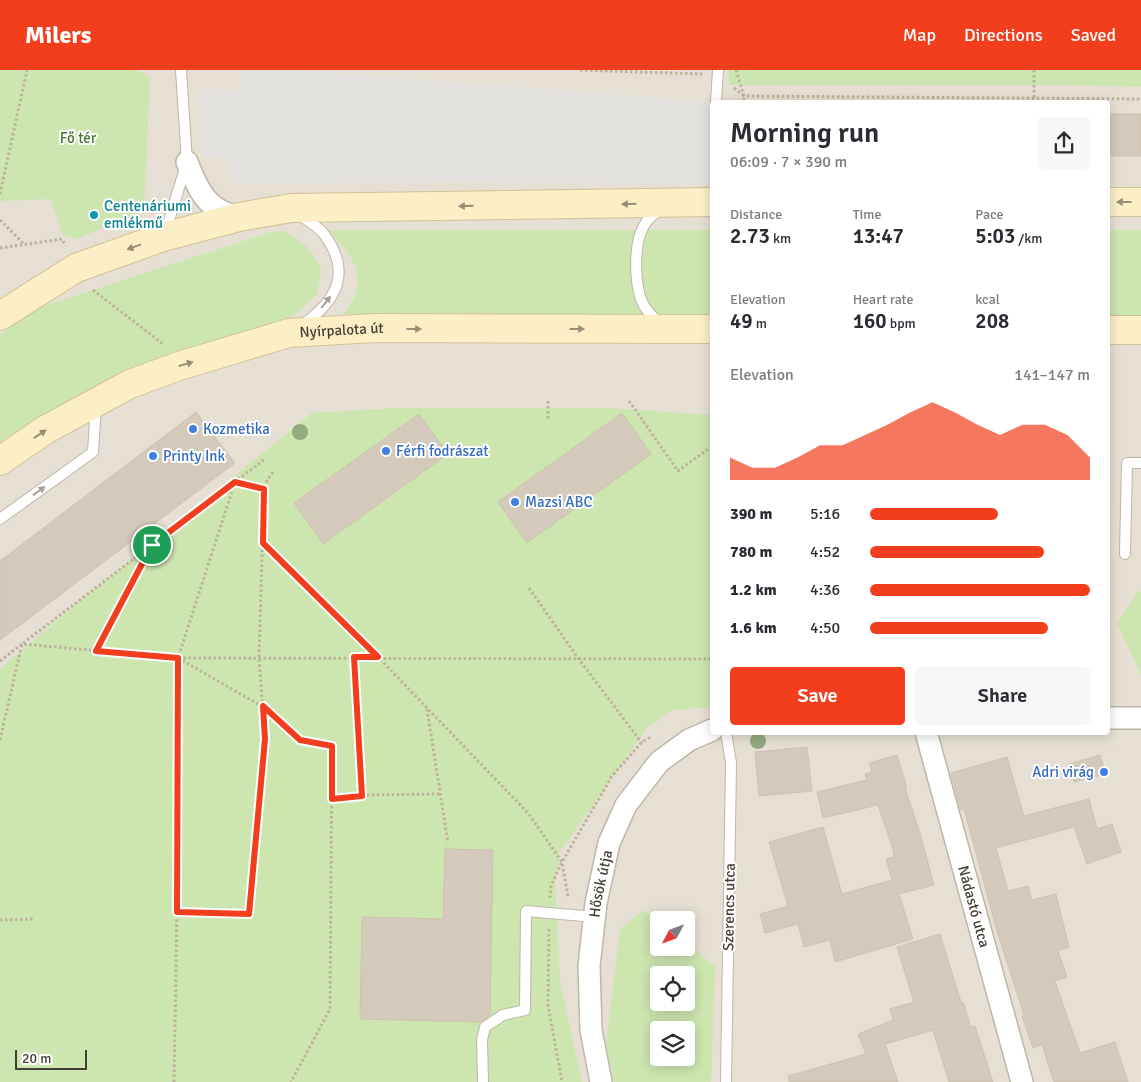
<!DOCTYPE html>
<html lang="en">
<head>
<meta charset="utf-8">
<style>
	body { margin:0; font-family:Signika,sans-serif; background:#f7f7f7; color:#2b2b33; height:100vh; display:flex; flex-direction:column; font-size:19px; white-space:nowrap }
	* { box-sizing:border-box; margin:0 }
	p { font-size:16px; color:#7c7c81 }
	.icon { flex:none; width:28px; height:28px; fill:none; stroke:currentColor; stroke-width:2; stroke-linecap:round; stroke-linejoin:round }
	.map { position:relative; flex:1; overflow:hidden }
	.details { position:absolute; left:710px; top:30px; width:400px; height:635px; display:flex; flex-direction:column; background:#fff; border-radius:5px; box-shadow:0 2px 12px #0003 }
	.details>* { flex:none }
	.needle { width:32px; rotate:229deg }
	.buttons { position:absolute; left:650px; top:841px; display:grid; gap:10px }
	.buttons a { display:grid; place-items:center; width:45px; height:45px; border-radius:5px; background:#fff; box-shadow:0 2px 12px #0003; font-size:25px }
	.scale { position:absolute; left:15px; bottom:12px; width:72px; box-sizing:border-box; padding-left:5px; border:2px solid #443f35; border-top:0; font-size:14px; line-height:18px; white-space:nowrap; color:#443f35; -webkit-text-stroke:4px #fff; paint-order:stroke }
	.pin { position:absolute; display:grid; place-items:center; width:42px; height:42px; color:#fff; margin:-21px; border:2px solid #fff; border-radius:50%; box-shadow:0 1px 5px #0007 }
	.round { display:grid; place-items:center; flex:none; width:52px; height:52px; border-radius:5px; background:#f7f7f7 }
	.summary { display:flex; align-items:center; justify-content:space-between; height:85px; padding:0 20px }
	h1 { font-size:28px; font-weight:600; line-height:38px }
	.figures { display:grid; grid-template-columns:repeat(3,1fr); gap:8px; height:85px; padding:5px 20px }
	.figures div { display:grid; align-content:center }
	.figures b { font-size:21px; font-weight:600 }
	.figures small { font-size:14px; font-weight:400 }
	.figures p { font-size:14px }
	.chart { height:140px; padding:10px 20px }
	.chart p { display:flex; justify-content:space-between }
	.chart svg { width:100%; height:90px; margin-top:5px; fill:#f23e1d; opacity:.7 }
	.cta { display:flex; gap:10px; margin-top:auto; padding:10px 20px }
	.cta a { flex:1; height:58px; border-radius:5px; background:#f23e1d; color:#fff; font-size:20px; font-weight:600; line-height:58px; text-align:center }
	.cta a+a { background:#f7f7f7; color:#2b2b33 }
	ul { padding:0 20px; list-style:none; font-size:16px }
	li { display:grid; grid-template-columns:80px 60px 1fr; align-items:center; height:38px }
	li i { height:12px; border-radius:6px; background:#f23e1d }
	header { display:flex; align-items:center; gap:30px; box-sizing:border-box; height:70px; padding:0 25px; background:#f23e1d; color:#fff }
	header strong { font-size:24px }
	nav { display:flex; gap:28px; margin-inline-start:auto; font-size:18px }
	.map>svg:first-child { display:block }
	.residential { fill:#e6e0d4; fill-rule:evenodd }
	.green { fill:#cde5af; fill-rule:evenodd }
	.parking { fill:#e3e1de }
	.building { fill:#d3cabb; stroke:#cec2af }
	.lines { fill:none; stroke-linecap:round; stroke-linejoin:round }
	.lane-casing { stroke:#bdb6a9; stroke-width:12 }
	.street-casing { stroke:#bdb6a9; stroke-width:24 }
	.secondary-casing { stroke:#d1c297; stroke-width:30 }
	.path { stroke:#beb29a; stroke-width:3; stroke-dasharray:2.5 2.5; stroke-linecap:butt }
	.lane { stroke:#fff; stroke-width:10 }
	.street { stroke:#fff; stroke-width:21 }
	.secondary { stroke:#fcefc5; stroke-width:28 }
	.tree { fill:#93ab7f }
	.oneway { fill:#978e76 }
	.oneway2 { fill:#a29f9a }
	.route-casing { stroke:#fff; stroke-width:10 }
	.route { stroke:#f23e1d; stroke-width:6 }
	.culture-dot { fill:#0f9aa8; stroke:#fff; stroke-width:2 }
	.shop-dot { fill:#3f7fe0; stroke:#fff; stroke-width:2 }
	.labels { text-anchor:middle; stroke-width:4; stroke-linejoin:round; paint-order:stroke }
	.park-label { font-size:15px; fill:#46742b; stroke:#fff }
	.culture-label { font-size:15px; fill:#0d838f; stroke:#fff; text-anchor:start }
	.street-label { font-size:15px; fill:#443f35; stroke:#fff }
	.shop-label { font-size:15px; fill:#366cbe; stroke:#fff; text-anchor:start }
</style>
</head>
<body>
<header>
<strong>Milers</strong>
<nav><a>Map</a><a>Directions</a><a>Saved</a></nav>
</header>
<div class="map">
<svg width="1141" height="1012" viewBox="0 0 1141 1012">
	<rect width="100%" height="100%" fill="#f2eee6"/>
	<!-- residential -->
	<path class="residential" d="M0,0H1141V1012H0ZM712,32H1108V662H712ZM659,850H686V878H659ZM659,905H686V932H659ZM659,960H686V988H659Z"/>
	<!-- green -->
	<path class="green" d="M0,0H137L150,7L144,140L77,169L63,165L50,129L0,131Z
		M728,0H1141V17L1074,15H730Z
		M328,160H712V244H344C348,237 355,228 357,221C362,195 344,177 328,160Z
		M1108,160H1141V245H1108Z
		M285,161L306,176L321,196L318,223L299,242L286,250L174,282L128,301L91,319L50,344L0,380V265L35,239L271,162Z
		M396,338H609L712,345V637L671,640L647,658L559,783V797L555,810L560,912L582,1012H0V599L75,535L312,343Z
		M1141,521V605L1117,554L1137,523Z
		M643,840L659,852V878H686V873L715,896L711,1012H614L606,974L620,860ZM659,905H686V932H659ZM659,960H686V988H659Z"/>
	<!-- parking -->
	<path class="parking" d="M241,0H294L716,32H712V114L463,112L231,114L227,87H204L197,19L240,20Z"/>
	<!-- building -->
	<path class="building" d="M1108,44H1141V86H1108Z
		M196,342L235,393L0,570V491Z
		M622,343L651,384L527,473L498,432Z
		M419,344L448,384L323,474L294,433Z
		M807,677L812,721L759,726L755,682Z
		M897,685L907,717L905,718L920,763L934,815L899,824L913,869L835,892L830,870L804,877L798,854L765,863L760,844L788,836L769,772L823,757L842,824L892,810L886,789L894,787L893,779L878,735L823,748L817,722L867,710L865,704L872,702L869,693Z
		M1100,685L1106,704L1074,712L1069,694Z
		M1007,687L1024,746L1089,729L1097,759L1112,754L1121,782L1087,794L1074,757L996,778L1008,821L1028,816L1032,830L1056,824L1069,877L1058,881L1067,907L1055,911L1080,983L1115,972L1128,1012H1054L1042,975L1033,978L1022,946L1024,945L997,861L964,739L961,740L951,703Z
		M445,779L493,780L490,945L481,952L360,949L362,847L443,849Z
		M940,864L961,932H963L971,957L975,956L993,1012H949L933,960L885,974L898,1012H789L788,1006L866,984L858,964L893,950L890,939L914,932L897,877Z"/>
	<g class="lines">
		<defs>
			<path id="lane" d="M716,32L718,0
				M299,144C306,150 317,156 323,163C353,202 337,231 301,256
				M165,163L187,92L181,0
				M660,255C655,248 647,242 643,234C634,215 633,172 645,154C649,147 655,143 662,138
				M0,449L93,382L96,335
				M1125,484L1127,393H1141
				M726,662L731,693L726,1012
				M483,1012L482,970L485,957L503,945L525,940L526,841L595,847"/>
			<g id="street">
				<path d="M187,92C198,120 207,141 239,147"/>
				<path d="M1108,648H1141"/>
				<path id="s1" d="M926,662L1022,1012"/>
				<path id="s2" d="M601,1012L591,960L589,896L596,833L609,773L626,735L659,692L689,670L712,660"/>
			</g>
			<g id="secondary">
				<path d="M1108,132H1141"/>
				<path d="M0,246L76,198L163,167L239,147L291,138L712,132"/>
				<path d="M1108,260H1141"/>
				<path id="s3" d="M0,391L45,360L130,314L179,296L289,263L375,258L712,259"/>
			</g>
		</defs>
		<!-- lane casing -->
		<use href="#lane" class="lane-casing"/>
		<!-- street casing -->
		<use href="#street" class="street-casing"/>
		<!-- secondary casing -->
		<use href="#secondary" class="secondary-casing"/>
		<!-- path -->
		<path class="path" d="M580,0L702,4
			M736,0L744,26L1141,29
			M1034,0V29
			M734,18L744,26V32
			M0,124L27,0
			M0,150L24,174
			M0,178L62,169L65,176
			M93,220L163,274
			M548,331V349
			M629,331L678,401L712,376
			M264,419L235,412L178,588L263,637L300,670L332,676L330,939L291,1012
			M263,473L378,587L528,743L562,792L568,827
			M529,518L578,588L642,673
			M97,581L151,477
			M354,587L363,725
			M0,591L22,574L178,588L712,589
			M427,639L448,773
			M0,670L22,574L265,389
			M332,729L363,725L440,724
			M550,828L551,816L562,792L612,706L642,672L651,667
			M177,842L249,844L265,669L259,588L264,419L267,410L274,401
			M0,850L34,849
			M549,859L548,935L562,1012
			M174,1012L177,842L178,588"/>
		<!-- lane -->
		<use href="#lane" class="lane"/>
		<!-- street -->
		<use href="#street" class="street"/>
		<!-- secondary -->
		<use href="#secondary" class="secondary"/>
	</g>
	<!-- trees -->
	<g class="tree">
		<circle cx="300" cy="362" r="8"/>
		<circle cx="758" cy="671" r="8"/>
	</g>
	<!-- one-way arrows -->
	<defs><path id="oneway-solid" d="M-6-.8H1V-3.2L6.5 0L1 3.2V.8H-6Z" transform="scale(1.25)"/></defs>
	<g class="oneway">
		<use href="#oneway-solid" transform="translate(1124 132) rotate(180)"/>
		<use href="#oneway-solid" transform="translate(629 134) rotate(179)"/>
		<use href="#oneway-solid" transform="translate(466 136) rotate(179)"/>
		<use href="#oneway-solid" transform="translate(134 177) rotate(160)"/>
		<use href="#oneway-solid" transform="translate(414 259)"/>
		<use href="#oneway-solid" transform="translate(577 259)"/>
		<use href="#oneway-solid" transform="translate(186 294) rotate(-16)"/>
		<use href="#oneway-solid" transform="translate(40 364) rotate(-33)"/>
	</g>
	<g class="oneway2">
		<use href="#oneway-solid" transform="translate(326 232) rotate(-52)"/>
		<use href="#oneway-solid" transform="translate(39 421) rotate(-36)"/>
	</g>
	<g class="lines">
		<defs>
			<path id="route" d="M235,412L264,419L263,473L378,587H354L362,726L332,729V676L300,670L263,636L265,669L249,844L177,842L178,588L96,581L152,475Z"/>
		</defs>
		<!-- route casing -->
		<use href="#route" class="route-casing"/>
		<!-- route -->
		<use href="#route" class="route"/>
	</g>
	<!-- markers -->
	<circle class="culture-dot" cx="94" cy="145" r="5"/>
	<g class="shop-dot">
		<circle cx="193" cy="359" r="5"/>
		<circle cx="386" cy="381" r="5"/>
		<circle cx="153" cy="386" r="5"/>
		<circle cx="515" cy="432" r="5"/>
		<circle cx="1104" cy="702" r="5"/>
	</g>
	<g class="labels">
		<!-- park labels -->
		<g class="park-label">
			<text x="78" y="73">Fő tér</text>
		</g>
		<!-- culture labels -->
		<g class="culture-label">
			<text x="104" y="141">Centenáriumi<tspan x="104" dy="17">emlékmű</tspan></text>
		</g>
		<!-- street labels -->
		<g class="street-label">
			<text dy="5" stroke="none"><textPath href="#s3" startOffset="371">Nyírpalota út</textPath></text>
			<text dy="5" stroke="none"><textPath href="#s2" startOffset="200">Hősök útja</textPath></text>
			<text transform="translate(729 837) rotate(-89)" y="5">Szerencs utca</text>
			<text dy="5" stroke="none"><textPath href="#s1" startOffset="181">Nádastó utca</textPath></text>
		</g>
		<!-- shop labels -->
		<g class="shop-label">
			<text x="203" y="364">Kozmetika</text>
			<text x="396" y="386">Férfi fodrászat</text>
			<text x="163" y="391">Printy Ink</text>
			<text x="525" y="437">Mazsi ABC</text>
			<text x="1094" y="707" text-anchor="end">Adri virág</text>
		</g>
	</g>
</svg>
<div class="buttons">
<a><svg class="needle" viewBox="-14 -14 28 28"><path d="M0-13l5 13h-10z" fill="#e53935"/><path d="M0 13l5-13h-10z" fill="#7c7c81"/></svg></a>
<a><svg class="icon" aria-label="locate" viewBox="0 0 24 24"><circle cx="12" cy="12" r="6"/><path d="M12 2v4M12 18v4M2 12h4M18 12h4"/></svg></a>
<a><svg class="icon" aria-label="layers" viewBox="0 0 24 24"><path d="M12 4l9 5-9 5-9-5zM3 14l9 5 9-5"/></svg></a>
</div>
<div class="scale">20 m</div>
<div class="pin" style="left:152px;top:475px;background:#1e9e55"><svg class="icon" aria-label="arrive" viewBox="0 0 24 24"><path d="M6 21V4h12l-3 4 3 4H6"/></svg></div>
<section class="details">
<div class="summary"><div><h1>Morning run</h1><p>06:09 · 7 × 390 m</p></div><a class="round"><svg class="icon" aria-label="share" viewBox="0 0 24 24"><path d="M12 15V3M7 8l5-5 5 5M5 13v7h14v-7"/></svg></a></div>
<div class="figures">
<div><p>Distance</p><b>2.73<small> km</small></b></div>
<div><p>Time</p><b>13:47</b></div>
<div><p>Pace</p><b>5:03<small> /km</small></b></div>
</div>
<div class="figures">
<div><p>Elevation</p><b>49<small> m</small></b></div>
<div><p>Heart rate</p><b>160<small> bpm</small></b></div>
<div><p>kcal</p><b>208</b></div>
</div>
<div class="chart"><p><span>Elevation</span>141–147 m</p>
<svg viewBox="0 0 160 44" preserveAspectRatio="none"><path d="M0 44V33L10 38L20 38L30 33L40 27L50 27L60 22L70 17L80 11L90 6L100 11L110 17L120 22L130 17L140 17L150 22L160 33V44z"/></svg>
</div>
<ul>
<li><b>390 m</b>5:16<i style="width:58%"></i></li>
<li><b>780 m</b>4:52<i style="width:79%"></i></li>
<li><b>1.2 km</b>4:36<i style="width:100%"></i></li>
<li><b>1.6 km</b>4:50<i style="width:81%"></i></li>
</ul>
<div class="cta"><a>Save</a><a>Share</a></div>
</section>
</div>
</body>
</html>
